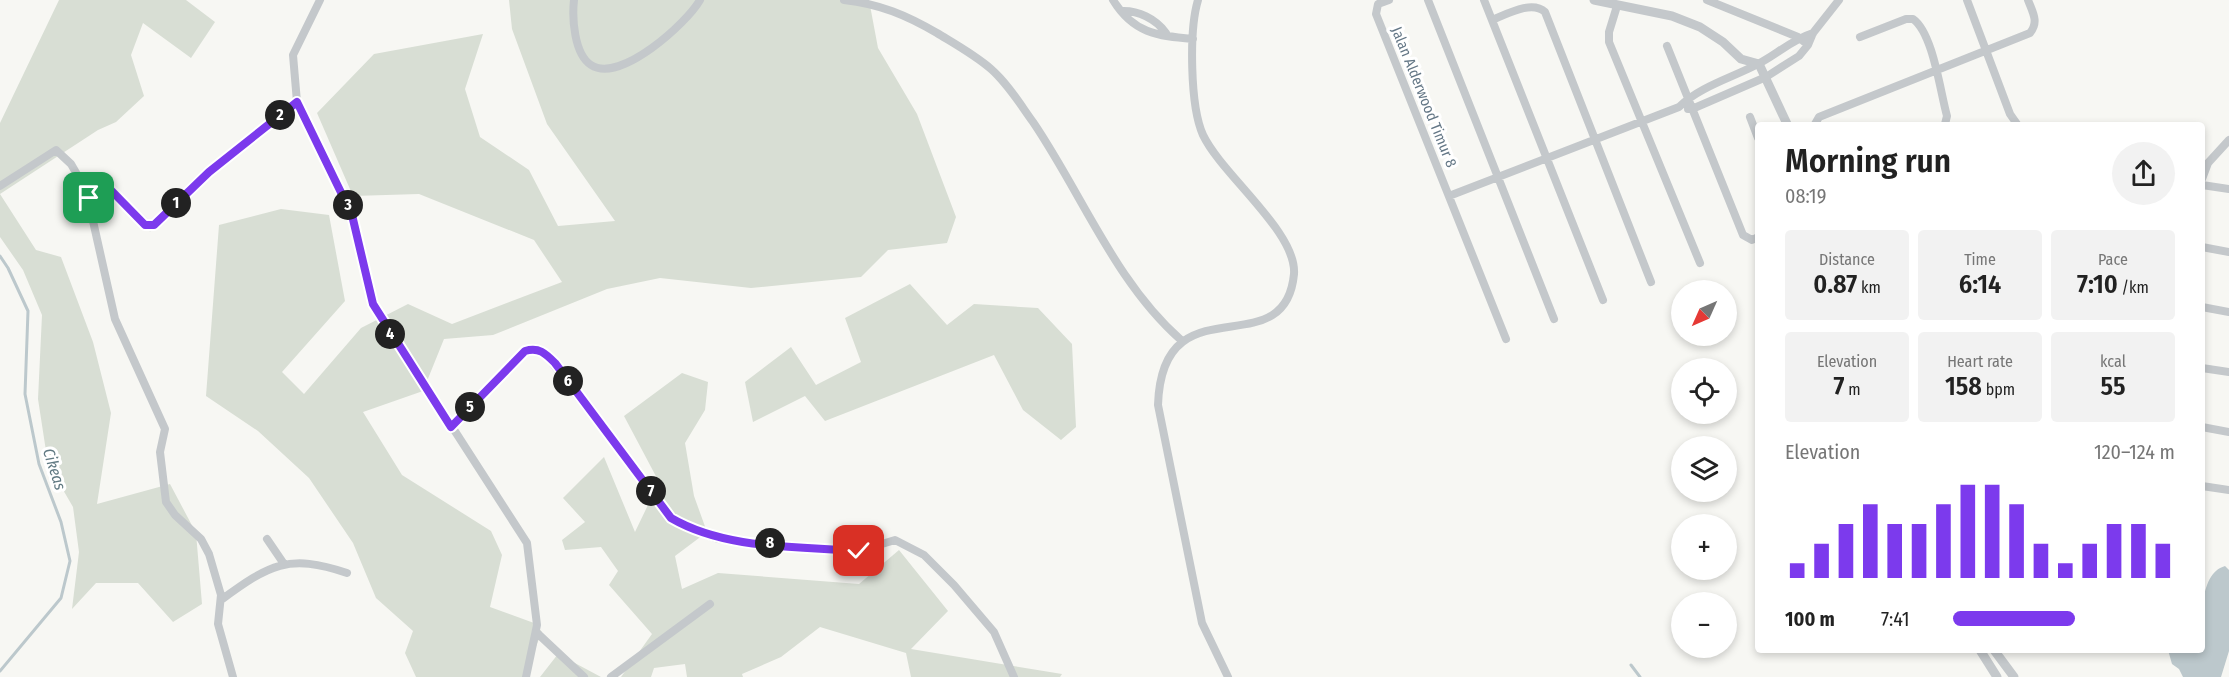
<!DOCTYPE html>
<html lang="en">
<head>
<meta charset="utf-8">
<style>
	body { margin:0; font-family:"Fira Sans Condensed",sans-serif; background:#f2f2f2; color:#222; height:100vh; display:flex; flex-direction:column; font-size:22px; white-space:nowrap }
	* { box-sizing:border-box; margin:0 }
	p { font-size:20px; color:#767676 }
	.icon { flex:none; width:33px; height:33px; fill:none; stroke:currentColor; stroke-width:2; stroke-linecap:round; stroke-linejoin:round }
	.map { position:relative; flex:1; overflow:hidden }
	.drawer { position:absolute; left:1755px; top:122px; width:450px; height:531px; display:flex; flex-direction:column; background:#fff; border-radius:6px; box-shadow:0 3px 9px #0003 }
	.drawer>* { flex:none }
	.needle { width:39px; rotate:225deg }
	.fabs { position:absolute; left:1671px; top:280px; display:grid; gap:12px }
	.fabs a { display:grid; place-items:center; width:66px; height:66px; border-radius:50%; background:#fff; box-shadow:0 3px 9px #0003; font-size:30px }
	.pin { position:absolute; display:grid; place-items:center; width:51px; height:51px; color:#fff; margin:-26px; border-radius:12px; box-shadow:0 3px 9px #0006 }
	.km { position:absolute; width:30px; height:30px; margin:-15px; border-radius:50%; background:#222; color:#fff; font-size:16px; line-height:30px; text-align:center }
	.round { display:grid; place-items:center; flex:none; width:63px; height:63px; border-radius:32px; background:#f2f2f2 }
	.head { display:flex; align-items:center; justify-content:space-between; height:102px; padding:0 30px }
	h1 { font-size:33px; font-weight:600; line-height:45px }
	.stats { display:grid; grid-template-columns:repeat(3,1fr); gap:9px; height:102px; padding:6px 30px }
	.stats div { display:grid; align-content:center; border-radius:6px; background:#f2f2f2; text-align:center }
	.stats b { font-size:26px; font-weight:600 }
	.stats small { font-size:16px; font-weight:400 }
	.stats p { font-size:16px }
	.chart { height:168px; padding:12px 30px }
	.chart p { display:flex; justify-content:space-between }
	.chart svg { width:100%; height:108px; margin-top:6px; stroke:#7c3aed; stroke-width:6 }
	ul { padding:0 30px; list-style:none; font-size:20px }
	li { display:grid; grid-template-columns:96px 72px 1fr; align-items:center; height:45px }
	li i { height:15px; border-radius:8px; background:#7c3aed }
	.map>svg:first-child { display:block }
	.green { fill:#d8ded4 }
	.water { fill:#bcc8cc }
	.lines { fill:none; stroke-linecap:round; stroke-linejoin:round }
	.stream { stroke:#bcc8cc; stroke-width:3 }
	.minor { stroke:#c4c8cb; stroke-width:8 }
	.tertiary { stroke:#c4c8cb; stroke-width:9 }
	.route-casing { stroke:#fff; stroke-width:12 }
	.route { stroke:#7c3aed; stroke-width:8 }
	.labels { text-anchor:middle; stroke-width:6; stroke-linejoin:round; paint-order:stroke }
	.street-label { font-size:15px; fill:#647786; stroke:#fff }
	.water-label { font-size:16px; font-style:italic; fill:#607982; stroke:#fff }
</style>
</head>
<body>
<div class="map">
<svg width="2229" height="677" viewBox="0 0 2229 677">
	<rect width="100%" height="100%" fill="#f7f7f3"/>
	<!-- green -->
	<path class="green" d="M59,0H186L215,22L191,58L143,23L131,55L144,96L116,122L98,130L0,194L36,250L61,257L93,342L111,413L97,504L170,484L196,533L202,604L173,622L138,583H96L72,609L79,552L73,507L48,464L38,399L42,315L23,270L0,237V123Z
		M509,0H869L878,48L917,114L956,217L947,243L888,250L861,277L751,288L660,278L607,289L493,335L444,339L423,391L363,412L402,475L491,531L502,555L490,607L534,623L542,632L523,677H416L405,653L413,631L376,598L353,543L309,478L258,431L206,396L219,225L281,209L329,215L345,301L282,372L304,394L361,328L408,304L452,324L562,282L534,240L419,194L353,196L317,113L374,54L483,34L465,89L480,137L529,170L558,226L615,221L547,124L512,29Z
		M910,284L947,325L974,304L1038,308L1072,344L1076,427L1061,440L1023,410L994,355L825,421L805,396L753,422L745,382L791,347L816,385L861,362L845,318Z
		M682,373L708,382L705,410L685,443L694,496L707,532L675,556L682,589L718,573L859,584L899,550L948,611L911,649L1062,674L1060,677H911L906,653L820,627L781,657L742,674L743,677H687L685,664L654,668L651,677H621L652,634L609,585L618,571L601,547L565,550L562,540L585,522L563,498L604,457L635,532L659,482L624,416Z
		M558,654L601,677H540Z"/>
	<!-- water -->
	<path class="water" d="M2225,566L2229,570V651L2221,677H2183L2179,669L2172,664L2168,650H2202C2202,627 2197,574 2225,566Z"/>
	<g class="lines">
		<!-- stream -->
		<path class="stream" d="M0,256L8,268L28,311L25,394L39,464L61,522L70,561L61,598L0,671
			M1631,665L1640,677"/>
		<!-- minor -->
		<path class="minor" d="M320,0L293,55L297,102L352,215L373,304L527,543L537,625L526,677
			M574,0C572,18 574,54 591,65C620,84 687,23 700,0
			M844,0C880,4 906,15 937,33C955,44 975,55 991,69C1008,84 1020,104 1033,122C1082,194 1115,282 1181,340
			M1113,0C1133,33 1157,36 1193,39
			M1198,0C1189,30 1190,106 1203,135C1222,175 1297,232 1294,274C1285,369 1162,278 1158,405L1202,623L1228,677
			M1389,0L1378,4L1376,14L1506,339
			M1428,0L1554,319
			M1484,0L1603,300
			M1707,0L1798,37L1808,45
			M1967,0L2010,114L2017,124
			M1617,6L1609,32V42L1700,263
			M1121,11C1138,10 1156,19 1166,33
			M1492,20C1507,14 1532,0 1545,12L1651,282
			M1860,37L1906,19H1913C1933,33 1940,91 1947,116L1945,124
			M1667,46L1743,235L1752,240L1758,237
			M1688,109H1692L1766,77L1799,56L1808,45L1813,33L1839,0
			M1750,117L1758,138
			M1815,124L1819,117L2030,33C2039,22 2033,13 2028,0
			M2202,179L2208,163L2229,140
			M84,185L101,179L150,227L209,172L297,102
			M2202,185L2229,189
			M0,186L56,150L71,164L86,190L115,319L165,429L160,452L166,502L175,515L201,539L209,554L221,595L218,624L233,677
			M1449,196L1679,107C1699,87 1731,78 1756,65C1776,55 1791,40 1813,33
			M2202,247L2229,252
			M2202,307L2229,312
			M2202,368L2229,372
			M451,427L525,351L534,349L544,352L671,518L687,528L718,539L859,551L895,540L924,555L954,585L994,632L1014,677
			M2202,427L2229,432
			M2202,486L2229,490
			M267,539L284,564
			M221,600C269,565 288,553 347,573
			M536,632L584,677
			M611,677L710,604"/>
		<!-- tertiary -->
		<path class="tertiary" d="M1594,0L1672,16L1700,27L1723,42L1741,59L1759,64L1787,124
			M1980,650L1997,677
			M1994,650L2014,677"/>
	</g>
	<g class="lines">
		<defs>
			<path id="route" d="M89,198L84,185L100,179L145,225H154L209,172L297,102L352,215L373,304L451,427L525,351C539,347 545,353 555,363L671,518C726,550 797,546 859,551"/>
		</defs>
		<!-- route casing -->
		<use href="#route" class="route-casing"/>
		<!-- route -->
		<use href="#route" class="route"/>
	</g>
	<g class="labels">
		<!-- street labels -->
		<g class="street-label">
			<text transform="translate(1424 97) rotate(68)" y="5">Jalan Alderwood Timur 8</text>
		</g>
		<!-- water labels -->
		<g class="water-label">
			<text transform="translate(55 469) rotate(72)" y="6">Cikeas</text>
		</g>
	</g>
</svg>
<div class="fabs">
<a><svg class="needle" viewBox="-14 -14 28 28"><path d="M0-13l5 13h-10z" fill="#e53935"/><path d="M0 13l5-13h-10z" fill="#767676"/></svg></a>
<a><svg class="icon" aria-label="locate" viewBox="0 0 24 24"><circle cx="12" cy="12" r="6"/><path d="M12 2v4M12 18v4M2 12h4M18 12h4"/></svg></a>
<a><svg class="icon" aria-label="layers" viewBox="0 0 24 24"><path d="M12 4l9 5-9 5-9-5zM3 14l9 5 9-5"/></svg></a>
<a>+</a>
<a>−</a>
</div>
<div class="pin" style="left:89px;top:198px;background:#1e9e55"><svg class="icon" aria-label="arrive" viewBox="0 0 24 24"><path d="M6 21V4h12l-3 4 3 4H6"/></svg></div>
<div class="pin" style="left:859px;top:551px;background:#d93025"><svg class="icon" aria-label="check" viewBox="0 0 24 24"><path d="M5 12l5 5 9-10"/></svg></div>
<b class="km" style="left:176px;top:203px">1</b>
<b class="km" style="left:280px;top:115px">2</b>
<b class="km" style="left:348px;top:205px">3</b>
<b class="km" style="left:390px;top:334px">4</b>
<b class="km" style="left:470px;top:407px">5</b>
<b class="km" style="left:568px;top:381px">6</b>
<b class="km" style="left:651px;top:491px">7</b>
<b class="km" style="left:770px;top:543px">8</b>
<section class="drawer">
<div class="head"><div><h1>Morning run</h1><p>08:19</p></div><a class="round"><svg class="icon" aria-label="share" viewBox="0 0 24 24"><path d="M12 15V3M7 8l5-5 5 5M5 13v7h14v-7"/></svg></a></div>
<div class="stats">
<div><p>Distance</p><b>0.87<small> km</small></b></div>
<div><p>Time</p><b>6:14</b></div>
<div><p>Pace</p><b>7:10<small> /km</small></b></div>
</div>
<div class="stats">
<div><p>Elevation</p><b>7<small> m</small></b></div>
<div><p>Heart rate</p><b>158<small> bpm</small></b></div>
<div><p>kcal</p><b>55</b></div>
</div>
<div class="chart"><p><span>Elevation</span>120–124 m</p>
<svg viewBox="0 0 160 44" preserveAspectRatio="none"><path d="M5 44V38M15 44V30M25 44V22M35 44V14M45 44V22M55 44V22M65 44V14M75 44V6M85 44V6M95 44V14M105 44V30M115 44V38M125 44V30M135 44V22M145 44V22M155 44V30"/></svg>
</div>
<ul>
<li><b>100 m</b>7:41<i style="width:55%"></i></li>
</ul>
</section>
</div>
</body>
</html>
